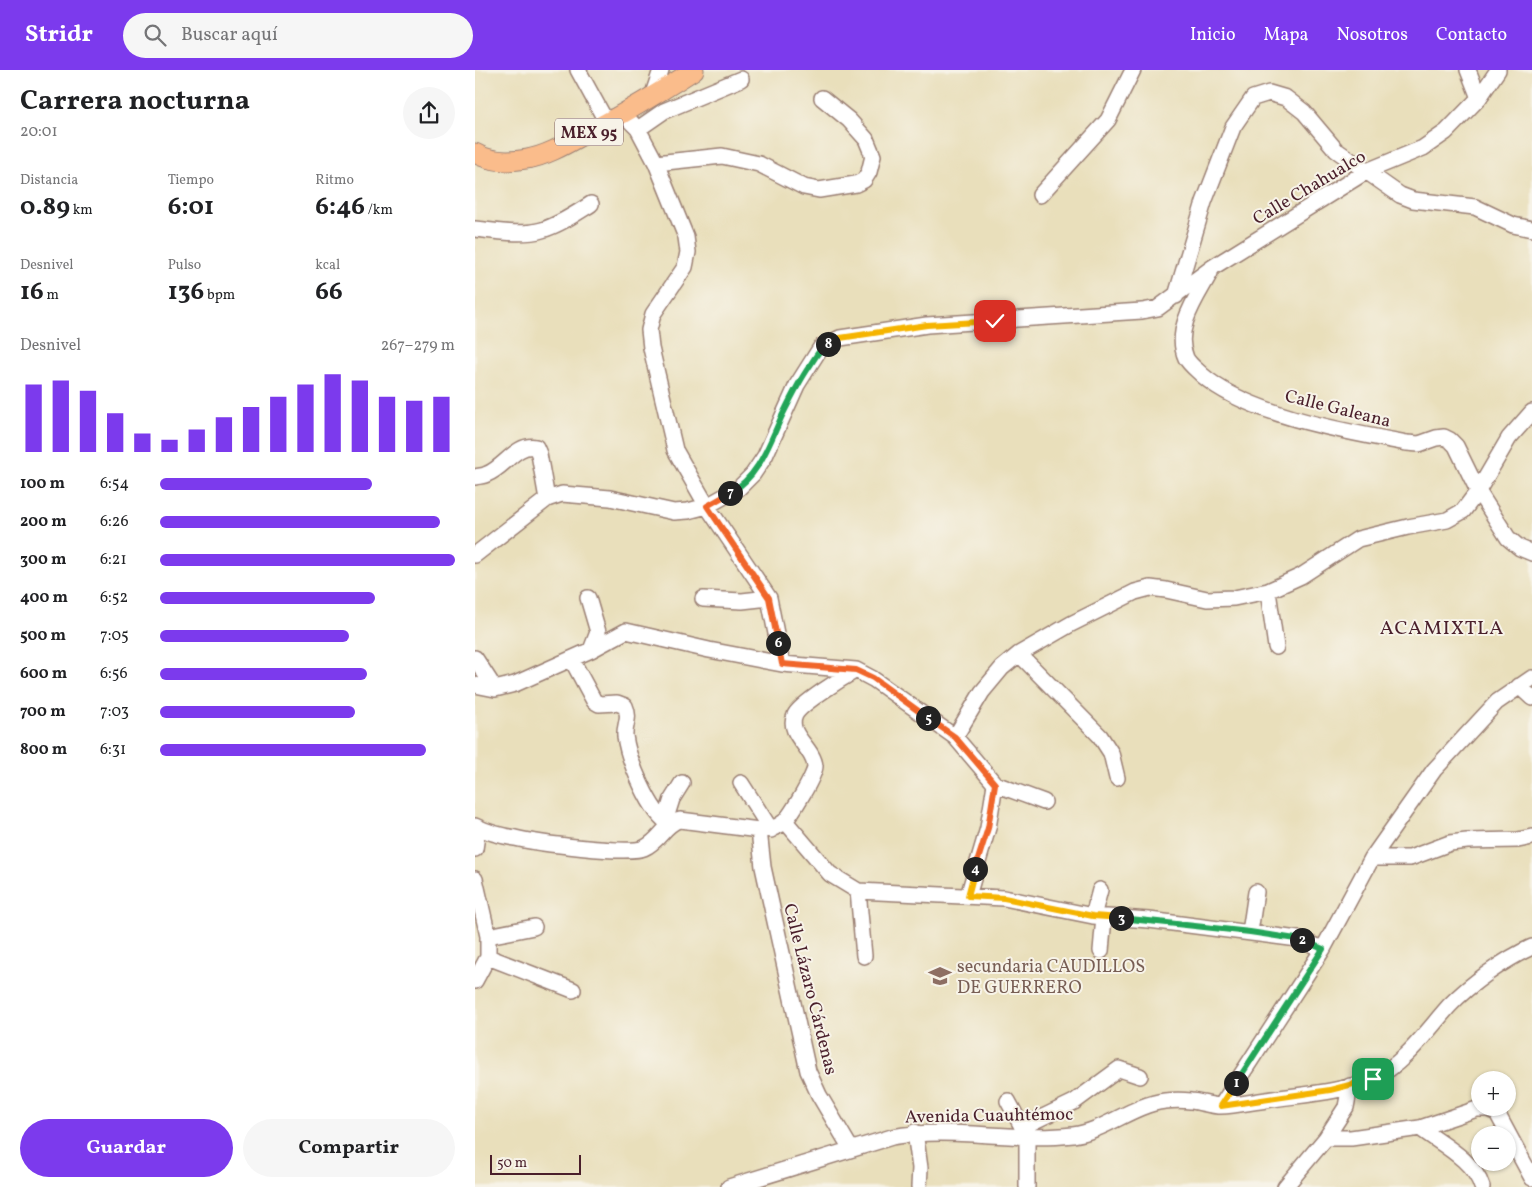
<!DOCTYPE html>
<html lang="es">
<head>
<meta charset="utf-8">
<style>
	body { margin:0; font-family:Vollkorn,serif; background:#f6f6f6; color:#202124; height:100vh; display:flex; flex-direction:column; font-size:19px; white-space:nowrap }
	* { box-sizing:border-box; margin:0 }
	p { font-size:16px; color:#757577 }
	.icon { flex:none; width:28px; height:28px; fill:none; stroke:currentColor; stroke-width:2; stroke-linecap:round; stroke-linejoin:round }
	.map { position:relative; flex:1; overflow:hidden }
	.drawer { display:flex; flex-direction:column; background:#fff; width:475px }
	.drawer>* { flex:none }
	.tools { position:absolute; left:996px; top:1001px; display:grid; gap:10px }
	.tools a { display:grid; place-items:center; width:45px; height:45px; border-radius:50%; background:#fff; box-shadow:0 1px 4px #0004; font-size:25px }
	.scale { position:absolute; left:15px; bottom:12px; width:91px; box-sizing:border-box; padding-left:5px; border:2px solid #4a1f2b; border-top:0; font-size:14px; line-height:18px; white-space:nowrap; color:#4a1f2b; -webkit-text-stroke:4px #f7f3e8; paint-order:stroke }
	.pin { position:absolute; display:grid; place-items:center; width:42px; height:42px; color:#fff; margin:-21px; border-radius:10px; box-shadow:0 2px 8px #0006 }
	.km { position:absolute; width:25px; height:25px; margin:-12px; border-radius:50%; background:#222; color:#fff; font-size:14px; line-height:25px; text-align:center }
	.round { display:grid; place-items:center; flex:none; width:52px; height:52px; border-radius:26px; background:#f6f6f6 }
	.head { display:flex; align-items:center; justify-content:space-between; height:85px; padding:0 20px }
	h1 { font-size:28px; font-weight:700; line-height:38px }
	.figures { display:grid; grid-template-columns:repeat(3,1fr); gap:8px; height:85px; padding:5px 20px }
	.figures div { display:grid; align-content:center }
	.figures b { font-size:25px; font-weight:700 }
	.figures small { font-size:14px; font-weight:400 }
	.figures p { font-size:14px }
	.chart { height:140px; padding:10px 20px }
	.chart p { display:flex; justify-content:space-between }
	.chart svg { width:100%; height:90px; margin-top:5px; stroke:#7c3aed; stroke-width:6 }
	.cta { display:flex; gap:10px; margin-top:auto; padding:10px 20px }
	.cta a { flex:1; height:58px; border-radius:30px; background:#7c3aed; color:#fff; font-size:20px; font-weight:700; line-height:58px; text-align:center }
	.cta a+a { background:#f6f6f6; color:#202124 }
	ul { padding:0 20px; list-style:none; font-size:16px }
	li { display:grid; grid-template-columns:80px 60px 1fr; align-items:center; height:38px }
	li i { height:12px; border-radius:6px; background:#7c3aed }
	header { display:flex; align-items:center; gap:30px; box-sizing:border-box; height:70px; padding:0 25px; background:#7c3aed; color:#fff }
	header strong { font-size:24px }
	nav { display:flex; gap:28px; margin-inline-start:auto; font-size:18px }
	.search { width:350px; height:45px; background:#f6f6f6; display:flex; align-items:center; gap:12px; box-sizing:border-box; padding:0 18px; border-radius:28px; color:#757577; font-size:19px }
	main { display:flex; flex:1; min-height:0 }
	.map>svg:first-child { display:block }
	.lines { fill:none; stroke-linecap:round; stroke-linejoin:round }
	.minor-casing { stroke:#9a7f73; stroke-width:18 }
	.major-casing { stroke:#9a7f73; stroke-width:21 }
	.minor { stroke:#fff; stroke-width:15 }
	.major { stroke:#fabc8b; stroke-width:19 }
	.split-1-casing { stroke:#fff; stroke-width:10 }
	.split-2-casing { stroke:#fff; stroke-width:10 }
	.split-3-casing { stroke:#fff; stroke-width:10 }
	.split-4-casing { stroke:#fff; stroke-width:10 }
	.split-5-casing { stroke:#fff; stroke-width:10 }
	.split-6-casing { stroke:#fff; stroke-width:10 }
	.split-7-casing { stroke:#fff; stroke-width:10 }
	.split-8-casing { stroke:#fff; stroke-width:10 }
	.split-9-casing { stroke:#fff; stroke-width:10 }
	.split-1 { stroke:#f5b400; stroke-width:6 }
	.split-2 { stroke:#22a559; stroke-width:6 }
	.split-3 { stroke:#22a559; stroke-width:6 }
	.split-4 { stroke:#f5b400; stroke-width:6 }
	.split-5 { stroke:#f0652b; stroke-width:6 }
	.split-6 { stroke:#f0652b; stroke-width:6 }
	.split-7 { stroke:#f0652b; stroke-width:6 }
	.split-8 { stroke:#22a559; stroke-width:6 }
	.split-9 { stroke:#f5b400; stroke-width:6 }
	.labels { text-anchor:middle; stroke-width:4; stroke-linejoin:round; paint-order:stroke }
	.shield { fill:#f7f3e8; stroke:#7e5f64; stroke-width:1 }
	.shield-label { font-size:16px; font-weight:bold; fill:#4a1f2b }
	.street-label { font-size:18px; fill:#4a1f2b; stroke:#f7f3e8 }
	.education-label { font-size:18px; fill:#785e54; stroke:#f7f3e8; text-anchor:start }
	.quarter-label { font-size:20px; letter-spacing:1px; fill:#4a1f2b; stroke:#f7f3e8 }
</style>
</head>
<body>
<header>
<strong>Stridr</strong>
<div class="search"><svg class="icon" aria-label="search" viewBox="0 0 24 24"><circle cx="10" cy="10" r="6"/><path d="M15 15l6 6"/></svg>Buscar aquí</div>
<nav><a>Inicio</a><a>Mapa</a><a>Nosotros</a><a>Contacto</a></nav>
</header>
<main>
<section class="drawer">
<div class="head"><div><h1>Carrera nocturna</h1><p>20:01</p></div><a class="round"><svg class="icon" aria-label="share" viewBox="0 0 24 24"><path d="M12 15V3M7 8l5-5 5 5M5 13v7h14v-7"/></svg></a></div>
<div class="figures">
<div><p>Distancia</p><b>0.89<small> km</small></b></div>
<div><p>Tiempo</p><b>6:01</b></div>
<div><p>Ritmo</p><b>6:46<small> /km</small></b></div>
</div>
<div class="figures">
<div><p>Desnivel</p><b>16<small> m</small></b></div>
<div><p>Pulso</p><b>136<small> bpm</small></b></div>
<div><p>kcal</p><b>66</b></div>
</div>
<div class="chart"><p><span>Desnivel</span>267–279 m</p>
<svg viewBox="0 0 160 44" preserveAspectRatio="none"><path d="M5 44V11M15 44V9M25 44V14M35 44V25M45 44V35M55 44V38M65 44V33M75 44V27M85 44V22M95 44V17M105 44V11M115 44V6M125 44V9M135 44V17M145 44V19M155 44V17"/></svg>
</div>
<ul>
<li><b>100 m</b>6:54<i style="width:72%"></i></li>
<li><b>200 m</b>6:26<i style="width:95%"></i></li>
<li><b>300 m</b>6:21<i style="width:100%"></i></li>
<li><b>400 m</b>6:52<i style="width:73%"></i></li>
<li><b>500 m</b>7:05<i style="width:64%"></i></li>
<li><b>600 m</b>6:56<i style="width:70%"></i></li>
<li><b>700 m</b>7:03<i style="width:66%"></i></li>
<li><b>800 m</b>6:31<i style="width:90%"></i></li>
</ul>
<div class="cta"><a>Guardar</a><a>Compartir</a></div>
</section>
<div class="map">
<svg width="1057" height="1117" viewBox="0 0 1057 1117">
	<rect width="100%" height="100%" fill="#f7f3e8"/>
	<filter id="ink" filterUnits="userSpaceOnUse"><feTurbulence type="fractalNoise" baseFrequency=".02" numOctaves="2"/><feDisplacementMap in="SourceGraphic" scale="10" xChannelSelector="R" yChannelSelector="G"/><feConvolveMatrix kernelMatrix="1 2 1 2 8 2 1 2 1" color-interpolation-filters="sRGB"/></filter>
	<filter id="wash" filterUnits="userSpaceOnUse"><feTurbulence type="fractalNoise" baseFrequency=".0096" numOctaves="4" result="noise"/><feDisplacementMap in="SourceGraphic" scale="20" xChannelSelector="R" yChannelSelector="G"/><feGaussianBlur stdDeviation="1.12" result="paint"/><feColorMatrix in="noise" values="0 0 0 0 0 0 0 0 0 0 0 0 0 0 0 0 0 1.4 0 .05"/><feComposite in="paint" operator="in"/></filter>
	<g filter="url(#wash)">
		<rect width="100%" height="100%" fill="#e9dfbb"/>
	</g>
	<g filter="url(#ink)">
		<g class="lines">
			<defs>
				<path id="minor" d="M103,0L132,53
					M993,0L1004,28
					M177,27L186,0
					M148,44L163,59L181,93L247,86L284,94L329,117L344,120L381,114L389,110L394,102L398,86L391,69L374,50L347,28
					M163,59L189,41L266,9
					M181,93L211,167L213,182L210,197L178,244L174,260L176,278L200,380L232,436L294,528L307,594
					M565,125L633,50L658,0
					M0,159C20,161 47,166 67,160C84,155 100,144 116,134
					M735,203C722,227 698,259 711,288C714,294 722,300 727,305C773,345 872,362 932,373L944,374L961,368L969,367L975,370L981,376L1003,421L1033,468L1045,478L1057,483
					M701,226L729,132L758,57L778,28L794,23L811,28L829,42L861,80L925,125L938,130L1000,137L1038,155L1057,159
					M0,407C4,406 9,406 12,404C29,398 41,373 61,377L64,384L72,429
					M0,485L72,429L87,424L135,428L199,442L213,441L232,436L264,418L278,404L290,386L322,315L346,277L365,268L452,255L667,241L683,238L738,197L892,101L948,78L971,62L1004,28L1023,0
					M793,521L801,577
					M113,528L123,562L116,580
					M228,529L267,531L294,528
					M544,584L625,666L636,683L642,708
					M0,588L20,619
					M97,590L119,631L124,634L142,633L150,636C156,649 149,654 150,666C153,689 175,744 195,754
					M0,615L20,619L40,614L116,580L151,561L234,580L307,594L381,600L398,609L480,667L520,714L513,758L493,826
					M1044,616L1057,628
					M480,667L507,622L527,598L544,584L596,554L660,522L675,518L691,520L732,529L759,528L793,521L826,506L883,469L933,457L972,450L988,441L1003,421L1034,368L1057,342
					M266,713L296,760
					M520,714L569,732
					M190,751L197,729L207,713
					M310,751L355,804L383,821L529,828L618,846L674,850L823,869L848,879
					M0,756C12,762 27,766 40,768C61,773 153,785 169,778C185,771 190,753 205,750L284,760C294,761 301,758 309,752C316,745 341,704 340,696C338,677 311,664 320,645C325,634 369,607 381,600
					M284,760L288,797L333,1001L344,1025L376,1079
					M0,779L3,758
					M897,788H935L975,773L992,771L1043,770L1057,767
					M0,809L13,866V887L0,911
					M383,821L389,886
					M618,846L625,820
					M775,862L781,822
					M13,866L59,857
					M626,881L629,847
					M13,887L98,920
					M533,1031L552,1066V1117
					M746,1036L848,879L897,788L959,700L1022,632L1057,608
					M547,1057L599,1032L644,999L665,1006
					M945,1058C966,1074 999,1090 1007,1117
					M440,1062L445,1098L444,1117
					M851,1068H876L945,1058L1002,1039H1013L1022,1043L1057,1108
					M254,1117L417,1067C476,1056 538,1072 598,1065C630,1061 657,1035 690,1031C698,1030 708,1030 716,1031C726,1032 736,1036 746,1036C760,1036 776,1032 791,1030C822,1025 870,1022 898,1009C930,993 951,962 974,936C995,914 1030,889 1057,877
					M810,1117L851,1068L871,1037L875,1016"/>
				<path id="major" d="M0,83C15,92 35,92 52,89C70,86 88,76 104,67C144,47 182,24 219,0"/>
			</defs>
			<!-- minor casing -->
			<use href="#minor" class="minor-casing"/>
			<!-- major casing -->
			<use href="#major" class="major-casing"/>
			<!-- minor -->
			<use href="#minor" class="minor"/>
			<!-- major -->
			<use href="#major" class="major"/>
		</g>
	</g>
	<g class="lines" filter="url(#ink)">
		<defs>
			<path id="split-1" d="M761,1013L746,1036L855,1020L898,1009"/>
			<path id="split-2" d="M761,1013L848,879L827,870"/>
			<path id="split-3" d="M646,848L775,862L827,870"/>
			<path id="split-4" d="M500,799L493,826L529,828L618,846L646,848"/>
			<path id="split-5" d="M453,648L480,667L520,714L513,758L500,799"/>
			<path id="split-6" d="M303,573L307,594L381,600L398,608L453,648"/>
			<path id="split-7" d="M255,423L232,436L294,528L303,573"/>
			<path id="split-8" d="M255,423C283,407 293,377 306,348C315,330 323,313 334,297C340,288 344,279 353,274"/>
			<path id="split-9" d="M353,274L365,268L452,255L520,251"/>
		</defs>
		<!-- split-1 casing -->
		<use href="#split-1" class="split-1-casing"/>
		<!-- split-2 casing -->
		<use href="#split-2" class="split-2-casing"/>
		<!-- split-3 casing -->
		<use href="#split-3" class="split-3-casing"/>
		<!-- split-4 casing -->
		<use href="#split-4" class="split-4-casing"/>
		<!-- split-5 casing -->
		<use href="#split-5" class="split-5-casing"/>
		<!-- split-6 casing -->
		<use href="#split-6" class="split-6-casing"/>
		<!-- split-7 casing -->
		<use href="#split-7" class="split-7-casing"/>
		<!-- split-8 casing -->
		<use href="#split-8" class="split-8-casing"/>
		<!-- split-9 casing -->
		<use href="#split-9" class="split-9-casing"/>
		<!-- split-1 -->
		<use href="#split-1" class="split-1"/>
		<!-- split-2 -->
		<use href="#split-2" class="split-2"/>
		<!-- split-3 -->
		<use href="#split-3" class="split-3"/>
		<!-- split-4 -->
		<use href="#split-4" class="split-4"/>
		<!-- split-5 -->
		<use href="#split-5" class="split-5"/>
		<!-- split-6 -->
		<use href="#split-6" class="split-6"/>
		<!-- split-7 -->
		<use href="#split-7" class="split-7"/>
		<!-- split-8 -->
		<use href="#split-8" class="split-8"/>
		<!-- split-9 -->
		<use href="#split-9" class="split-9"/>
	</g>
	<!-- icons -->
	<defs>
		<symbol id="school-bare" viewBox="-9 -9 18 18"><path d="M0-5L7-2L0 1L-7-2ZM-4 1L0 2.5L4 1V4Q0 6-4 4Z" fill="#8d6e63" stroke="#f7f3e8" stroke-width="2.5" paint-order="stroke"/></symbol>
	</defs>
	<g fill-rule="evenodd">
		<use href="#school-bare" x="449" y="890" width="32" height="32"/>
	</g>
	<g class="labels">
		<!-- shield labels -->
		<rect class="shield" x="80" y="48.5" width="68" height="27" rx="4"/>
		<g class="shield-label">
			<text x="114" y="68">MEX 95</text>
		</g>
		<!-- street labels -->
		<g class="street-label">
			<text transform="translate(834 117) rotate(-31)" y="6">Calle Chahualco</text>
			<text transform="translate(863 338) rotate(14)" y="6">Calle Galeana</text>
			<text transform="translate(336 919) rotate(76)" y="6">Calle Lázaro Cárdenas</text>
			<text transform="translate(514 1045) rotate(-1)" y="6">Avenida Cuauhtémoc</text>
		</g>
		<!-- education labels -->
		<g class="education-label">
			<text x="482" y="902">secundaria CAUDILLOS<tspan x="482" dy="21">DE GUERRERO</tspan></text>
		</g>
		<!-- quarter labels -->
		<g class="quarter-label">
			<text x="967" y="564">ACAMIXTLA</text>
		</g>
	</g>
</svg>
<div class="tools">
<a>+</a>
<a>−</a>
</div>
<div class="scale">50 m</div>
<div class="pin" style="left:898px;top:1009px;background:#1e9e55"><svg class="icon" aria-label="arrive" viewBox="0 0 24 24"><path d="M6 21V4h12l-3 4 3 4H6"/></svg></div>
<div class="pin" style="left:520px;top:251px;background:#d93025"><svg class="icon" aria-label="check" viewBox="0 0 24 24"><path d="M5 12l5 5 9-10"/></svg></div>
<b class="km" style="left:761px;top:1013px">1</b>
<b class="km" style="left:827px;top:870px">2</b>
<b class="km" style="left:646px;top:848px">3</b>
<b class="km" style="left:500px;top:799px">4</b>
<b class="km" style="left:453px;top:648px">5</b>
<b class="km" style="left:303px;top:573px">6</b>
<b class="km" style="left:255px;top:423px">7</b>
<b class="km" style="left:353px;top:274px">8</b>
</div>
</main>
</body>
</html>
